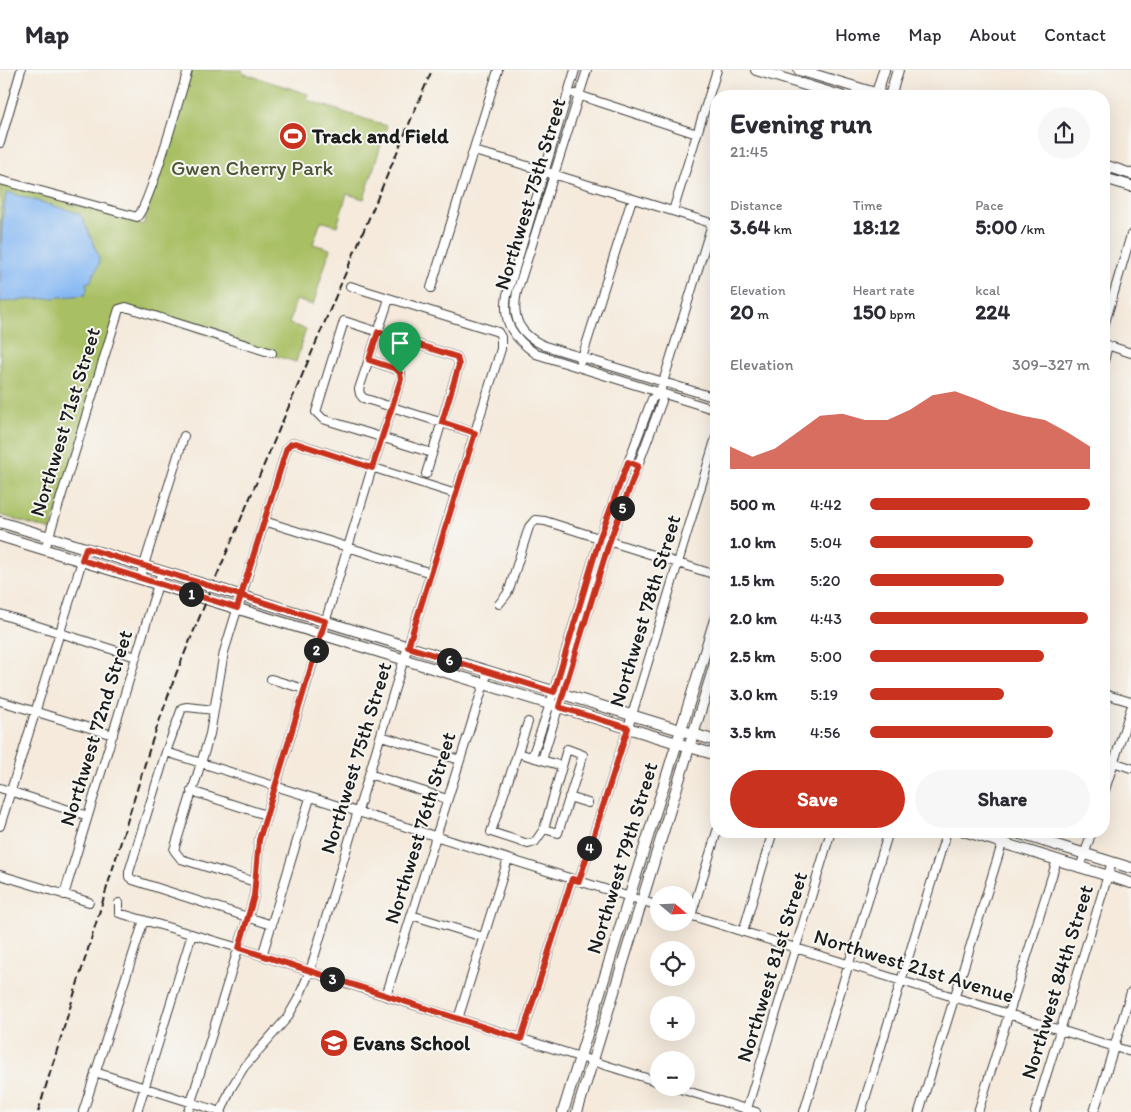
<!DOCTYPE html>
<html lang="en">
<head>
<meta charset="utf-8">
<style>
	body { margin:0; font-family:Itim,sans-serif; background:#f7f7f7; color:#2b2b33; height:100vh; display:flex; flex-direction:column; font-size:19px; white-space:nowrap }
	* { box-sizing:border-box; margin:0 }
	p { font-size:16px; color:#7c7c81 }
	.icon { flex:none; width:28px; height:28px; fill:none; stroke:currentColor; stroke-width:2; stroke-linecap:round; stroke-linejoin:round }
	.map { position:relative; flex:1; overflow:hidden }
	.drawer { position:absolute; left:710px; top:20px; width:400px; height:748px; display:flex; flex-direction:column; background:#fff; border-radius:20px; box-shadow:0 5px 20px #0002 }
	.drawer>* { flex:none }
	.needle { width:32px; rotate:109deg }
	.fabs { position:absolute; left:650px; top:816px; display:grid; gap:10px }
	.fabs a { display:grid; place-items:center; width:45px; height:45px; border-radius:50%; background:#fff; box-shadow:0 5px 20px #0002; font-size:25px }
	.pin { position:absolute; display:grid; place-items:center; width:42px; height:42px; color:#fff; margin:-51px -21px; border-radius:50% 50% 50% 0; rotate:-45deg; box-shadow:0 0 5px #0007 }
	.pin .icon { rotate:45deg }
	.km { position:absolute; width:25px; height:25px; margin:-12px; border-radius:50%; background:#222; color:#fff; font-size:14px; line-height:25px; text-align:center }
	.round { display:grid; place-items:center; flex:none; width:52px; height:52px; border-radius:26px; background:#f7f7f7 }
	.head { display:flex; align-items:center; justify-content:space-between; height:85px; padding:0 20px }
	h1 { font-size:28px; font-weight:800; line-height:38px }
	.metrics { display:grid; grid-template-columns:repeat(3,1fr); gap:8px; height:85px; padding:5px 20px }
	.metrics div { display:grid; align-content:center }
	.metrics b { font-size:21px; font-weight:800 }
	.metrics small { font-size:14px; font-weight:400 }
	.metrics p { font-size:14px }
	.chart { height:140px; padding:10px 20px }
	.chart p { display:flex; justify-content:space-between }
	.chart svg { width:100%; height:90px; margin-top:5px; fill:#c8321e; opacity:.7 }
	.cta { display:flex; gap:10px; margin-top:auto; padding:10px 20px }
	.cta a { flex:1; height:58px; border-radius:30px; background:#c8321e; color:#fff; font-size:20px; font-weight:800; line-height:58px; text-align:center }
	.cta a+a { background:#f7f7f7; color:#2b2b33 }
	ul { padding:0 20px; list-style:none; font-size:16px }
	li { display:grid; grid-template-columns:80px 60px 1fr; align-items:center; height:38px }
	li i { height:12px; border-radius:6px; background:#c8321e }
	header { display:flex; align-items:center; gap:30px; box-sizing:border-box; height:70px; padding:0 25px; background:#fff; border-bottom:1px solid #e1e1e2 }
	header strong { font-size:24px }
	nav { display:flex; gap:28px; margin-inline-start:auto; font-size:18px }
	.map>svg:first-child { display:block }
	.green { fill:#a9bf63; stroke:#626e40 }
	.water { fill:#85b8f3; stroke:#506a88 }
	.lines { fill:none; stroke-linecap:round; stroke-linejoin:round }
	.minor-casing { stroke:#3d3b39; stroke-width:10 }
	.major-casing { stroke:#3d3b39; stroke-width:12 }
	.minor { stroke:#fff; stroke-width:8 }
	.major { stroke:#fff; stroke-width:10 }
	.rail { stroke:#1c1c1c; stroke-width:2; stroke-dasharray:8 4; stroke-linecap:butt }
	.route-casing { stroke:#fff; stroke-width:10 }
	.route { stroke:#c8321e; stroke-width:6 }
	.labels { text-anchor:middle; stroke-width:4; stroke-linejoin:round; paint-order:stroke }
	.poi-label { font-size:21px; font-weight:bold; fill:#1c1c1c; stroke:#f6f6f2; text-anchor:start }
	.park-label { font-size:21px; fill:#4d5535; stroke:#f6f6f2 }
	.street-label { font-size:21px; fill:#1c1c1c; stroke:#f6f6f2 }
</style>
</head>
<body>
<header>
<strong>Map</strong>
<nav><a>Home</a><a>Map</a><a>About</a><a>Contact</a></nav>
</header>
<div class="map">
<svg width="1131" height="1042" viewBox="0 0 1131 1042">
	<rect width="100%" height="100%" fill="#f6f6f2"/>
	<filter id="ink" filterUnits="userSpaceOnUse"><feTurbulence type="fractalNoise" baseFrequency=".02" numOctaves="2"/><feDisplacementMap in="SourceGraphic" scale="10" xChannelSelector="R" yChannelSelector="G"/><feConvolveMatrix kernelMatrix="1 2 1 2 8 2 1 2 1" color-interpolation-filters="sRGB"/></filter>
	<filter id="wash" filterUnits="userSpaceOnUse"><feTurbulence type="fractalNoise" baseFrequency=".0096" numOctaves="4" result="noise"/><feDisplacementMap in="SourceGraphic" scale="20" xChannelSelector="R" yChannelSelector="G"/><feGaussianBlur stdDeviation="1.12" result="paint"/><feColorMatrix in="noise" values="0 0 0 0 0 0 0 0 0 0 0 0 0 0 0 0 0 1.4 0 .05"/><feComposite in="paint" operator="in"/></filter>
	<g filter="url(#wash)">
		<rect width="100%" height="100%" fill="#f5eadc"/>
		<!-- green -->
		<path class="green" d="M192,0H243L242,3L308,24L307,30L387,56L364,129L347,124L337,156L321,151L313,174L330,179L313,235L296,230L289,254L306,259L296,292L118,238L51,460L0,445V112L143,155Z"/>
		<!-- water -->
		<path class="water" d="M7,122L78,143L83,149L99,187V194L90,212L86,213L87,219L85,225L0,232C0,208 0,139 7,122Z"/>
	</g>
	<g filter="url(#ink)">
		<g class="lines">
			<defs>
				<path id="minor" d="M575,0L507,225C502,254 514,268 536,284L716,340
					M587,0L517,222C511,249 520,265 545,276L716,328
					M575,24L697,64
					M0,73L21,0
					M473,81L508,90L714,154
					M0,110L137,147C149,137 181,23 188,0
					M673,141L717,0
					M431,218L498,0
					M389,229L359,319L360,324L363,328L475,363
					M1104,256L1131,165
					M1104,274L1131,283
					M581,291L632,129
					M1104,291L1108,275
					M426,404L459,295L457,287L344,251L316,342L323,349L432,383
					M264,451L431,503
					M45,479L119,239L126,237L272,283
					M140,508L184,366
					M499,534L507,524L510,517L529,457L535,450L545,451L716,505
					M0,544L136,587
					M271,609L304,619
					M1104,624L1131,632
					M0,631L113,665
					M214,640L187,637L182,638L166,682L129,802V807L133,810L272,855
					M528,652L491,762L528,774L535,772L544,759L567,679L583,685L558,763L544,759
					M381,666L460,690
					M166,682L659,836
					M518,683L562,696
					M532,687L550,634L600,467L652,329L660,322L712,154
					M1104,689L1131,698
					M542,690L610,470L662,331L660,322
					M369,704L447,729
					M0,718L88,746
					M191,721L266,745
					M1104,723L1131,638
					M569,727L588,733
					M0,756L86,478
					M1080,798L1092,761
					M0,805L89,832
					M579,811L628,658L716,367
					M255,812L181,789L174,780L210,664L224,582L287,378L291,374L296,373L456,424
					M64,825L162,501
					M119,833V843L239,878L386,926L659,1012
					M686,844L1131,982
					M411,845L483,867
					M691,846L717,761
					M743,862L773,761
					M262,886L310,728
					M386,926L488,601
					M458,949L508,789
					M521,969L572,809
					M95,1002L221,1042
					M677,1018L756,1042
					M83,1042L144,850
					M137,1042L192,864
					M188,1042L251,837L254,826L259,770L372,398L401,309V303L398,300L369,290
					M221,1042L230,1020L244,997L287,948L298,929L310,901L394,621L501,279V267L498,262L350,216
					M746,1042L831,761
					M804,1042L889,761
					M861,1042L947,761
					M919,1042L1006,761
					M978,1042L1057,790
					M1035,1042L1112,792
					M1094,1042L1131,922"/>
				<path id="major" d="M756,0L841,26
					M799,0L885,26
					M876,26L884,0
					M890,26L898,0
					M1104,95L1131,104
					M1104,108L1131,116
					M0,452L716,671
					M0,466L716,685
					M964,761L1131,813
					M1011,761L1131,798
					M563,1042L716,546
					M577,1042L716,590"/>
			</defs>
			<!-- minor casing -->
			<use href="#minor" class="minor-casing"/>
			<!-- major casing -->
			<use href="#major" class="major-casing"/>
			<!-- minor -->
			<use href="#minor" class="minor"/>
			<!-- major -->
			<use href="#major" class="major"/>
			<!-- rail -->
			<path class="rail" d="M38,1042L151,674L176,604L212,517L432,0"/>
		</g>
	</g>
	<g class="lines" filter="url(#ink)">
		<defs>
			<path id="route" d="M400,303L401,309L372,398L296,373L291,374L287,378C270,431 254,485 237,538L82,490L86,478C165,502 245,527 325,551L259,770L254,826L239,878L521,969L572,809L579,811L628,658L559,637L610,470L638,396L628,392L600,467L554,622L408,577L475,363L442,352L459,295L457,287L378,262L369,290L396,299L400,303"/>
		</defs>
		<!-- route casing -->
		<use href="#route" class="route-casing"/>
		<!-- route -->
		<use href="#route" class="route"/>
	</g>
	<!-- icons -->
	<defs>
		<symbol id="stadium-disc" viewBox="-11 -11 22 22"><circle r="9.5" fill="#c8321e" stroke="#f6f6f2"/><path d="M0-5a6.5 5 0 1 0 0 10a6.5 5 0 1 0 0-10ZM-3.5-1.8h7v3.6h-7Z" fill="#fff"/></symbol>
		<symbol id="school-disc" viewBox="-11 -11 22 22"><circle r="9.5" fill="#c8321e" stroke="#f6f6f2"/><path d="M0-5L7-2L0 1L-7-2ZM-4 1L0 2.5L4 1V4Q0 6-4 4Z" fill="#fff"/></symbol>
	</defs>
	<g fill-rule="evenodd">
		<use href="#stadium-disc" x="277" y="50" width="32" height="32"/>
		<use href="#school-disc" x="318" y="957" width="32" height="32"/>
	</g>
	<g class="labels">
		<!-- poi labels -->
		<g class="poi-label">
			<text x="312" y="73">Track and Field</text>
			<text x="353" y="980">Evans School</text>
		</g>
		<!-- park labels -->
		<g class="park-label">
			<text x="252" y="105">Gwen Cherry Park</text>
		</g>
		<!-- street labels -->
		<g class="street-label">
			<text transform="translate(530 124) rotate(-73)" y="7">Northwest 75th Street</text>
			<text transform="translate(65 352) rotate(-73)" y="7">Northwest 71st Street</text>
			<text transform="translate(645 541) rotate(-73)" y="7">Northwest 78th Street</text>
			<text transform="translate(96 658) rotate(-73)" y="7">Northwest 72nd Street</text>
			<text transform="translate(356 688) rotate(-73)" y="7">Northwest 75th Street</text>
			<text transform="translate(420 758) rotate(-73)" y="7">Northwest 76th Street</text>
			<text transform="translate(622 788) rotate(-73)" y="7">Northwest 79th Street</text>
			<text transform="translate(914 896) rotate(17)" y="7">Northwest 21st Avenue</text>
			<text transform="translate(772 897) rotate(-73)" y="7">Northwest 81st Street</text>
			<text transform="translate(1057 912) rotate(-73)" y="7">Northwest 84th Street</text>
		</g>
	</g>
</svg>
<div class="fabs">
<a><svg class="needle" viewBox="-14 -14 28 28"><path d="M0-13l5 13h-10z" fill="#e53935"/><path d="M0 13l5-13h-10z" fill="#7c7c81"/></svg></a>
<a><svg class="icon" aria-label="locate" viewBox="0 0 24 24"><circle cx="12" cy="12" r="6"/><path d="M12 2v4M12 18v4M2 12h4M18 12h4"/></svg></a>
<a>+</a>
<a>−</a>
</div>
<div class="pin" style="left:400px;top:303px;background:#1e9e55"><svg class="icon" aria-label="arrive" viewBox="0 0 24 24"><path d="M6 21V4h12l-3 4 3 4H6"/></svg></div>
<b class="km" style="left:191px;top:524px">1</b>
<b class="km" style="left:316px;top:580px">2</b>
<b class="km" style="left:332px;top:909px">3</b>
<b class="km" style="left:589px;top:778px">4</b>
<b class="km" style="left:622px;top:438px">5</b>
<b class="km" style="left:449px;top:590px">6</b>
<section class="drawer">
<div class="head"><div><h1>Evening run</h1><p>21:45</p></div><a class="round"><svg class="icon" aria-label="share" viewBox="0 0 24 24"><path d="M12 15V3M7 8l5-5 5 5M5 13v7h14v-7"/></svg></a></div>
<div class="metrics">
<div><p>Distance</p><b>3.64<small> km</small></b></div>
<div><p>Time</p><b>18:12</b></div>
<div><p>Pace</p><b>5:00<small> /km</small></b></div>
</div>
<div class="metrics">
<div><p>Elevation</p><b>20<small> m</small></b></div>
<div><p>Heart rate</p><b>150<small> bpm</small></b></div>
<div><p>kcal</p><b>224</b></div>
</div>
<div class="chart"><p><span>Elevation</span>309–327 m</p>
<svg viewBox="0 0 160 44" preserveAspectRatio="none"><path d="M0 44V33L10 38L20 34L30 26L40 18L50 17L60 20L70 20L80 15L90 8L100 6L110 10L120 15L130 18L140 20L150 26L160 33V44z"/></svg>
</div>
<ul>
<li><b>500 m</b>4:42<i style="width:100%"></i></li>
<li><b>1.0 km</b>5:04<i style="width:74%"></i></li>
<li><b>1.5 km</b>5:20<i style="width:61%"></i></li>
<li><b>2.0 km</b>4:43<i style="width:99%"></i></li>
<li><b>2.5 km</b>5:00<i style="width:79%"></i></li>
<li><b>3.0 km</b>5:19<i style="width:61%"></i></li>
<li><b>3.5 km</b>4:56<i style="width:83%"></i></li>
</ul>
<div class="cta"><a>Save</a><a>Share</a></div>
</section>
</div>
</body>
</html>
